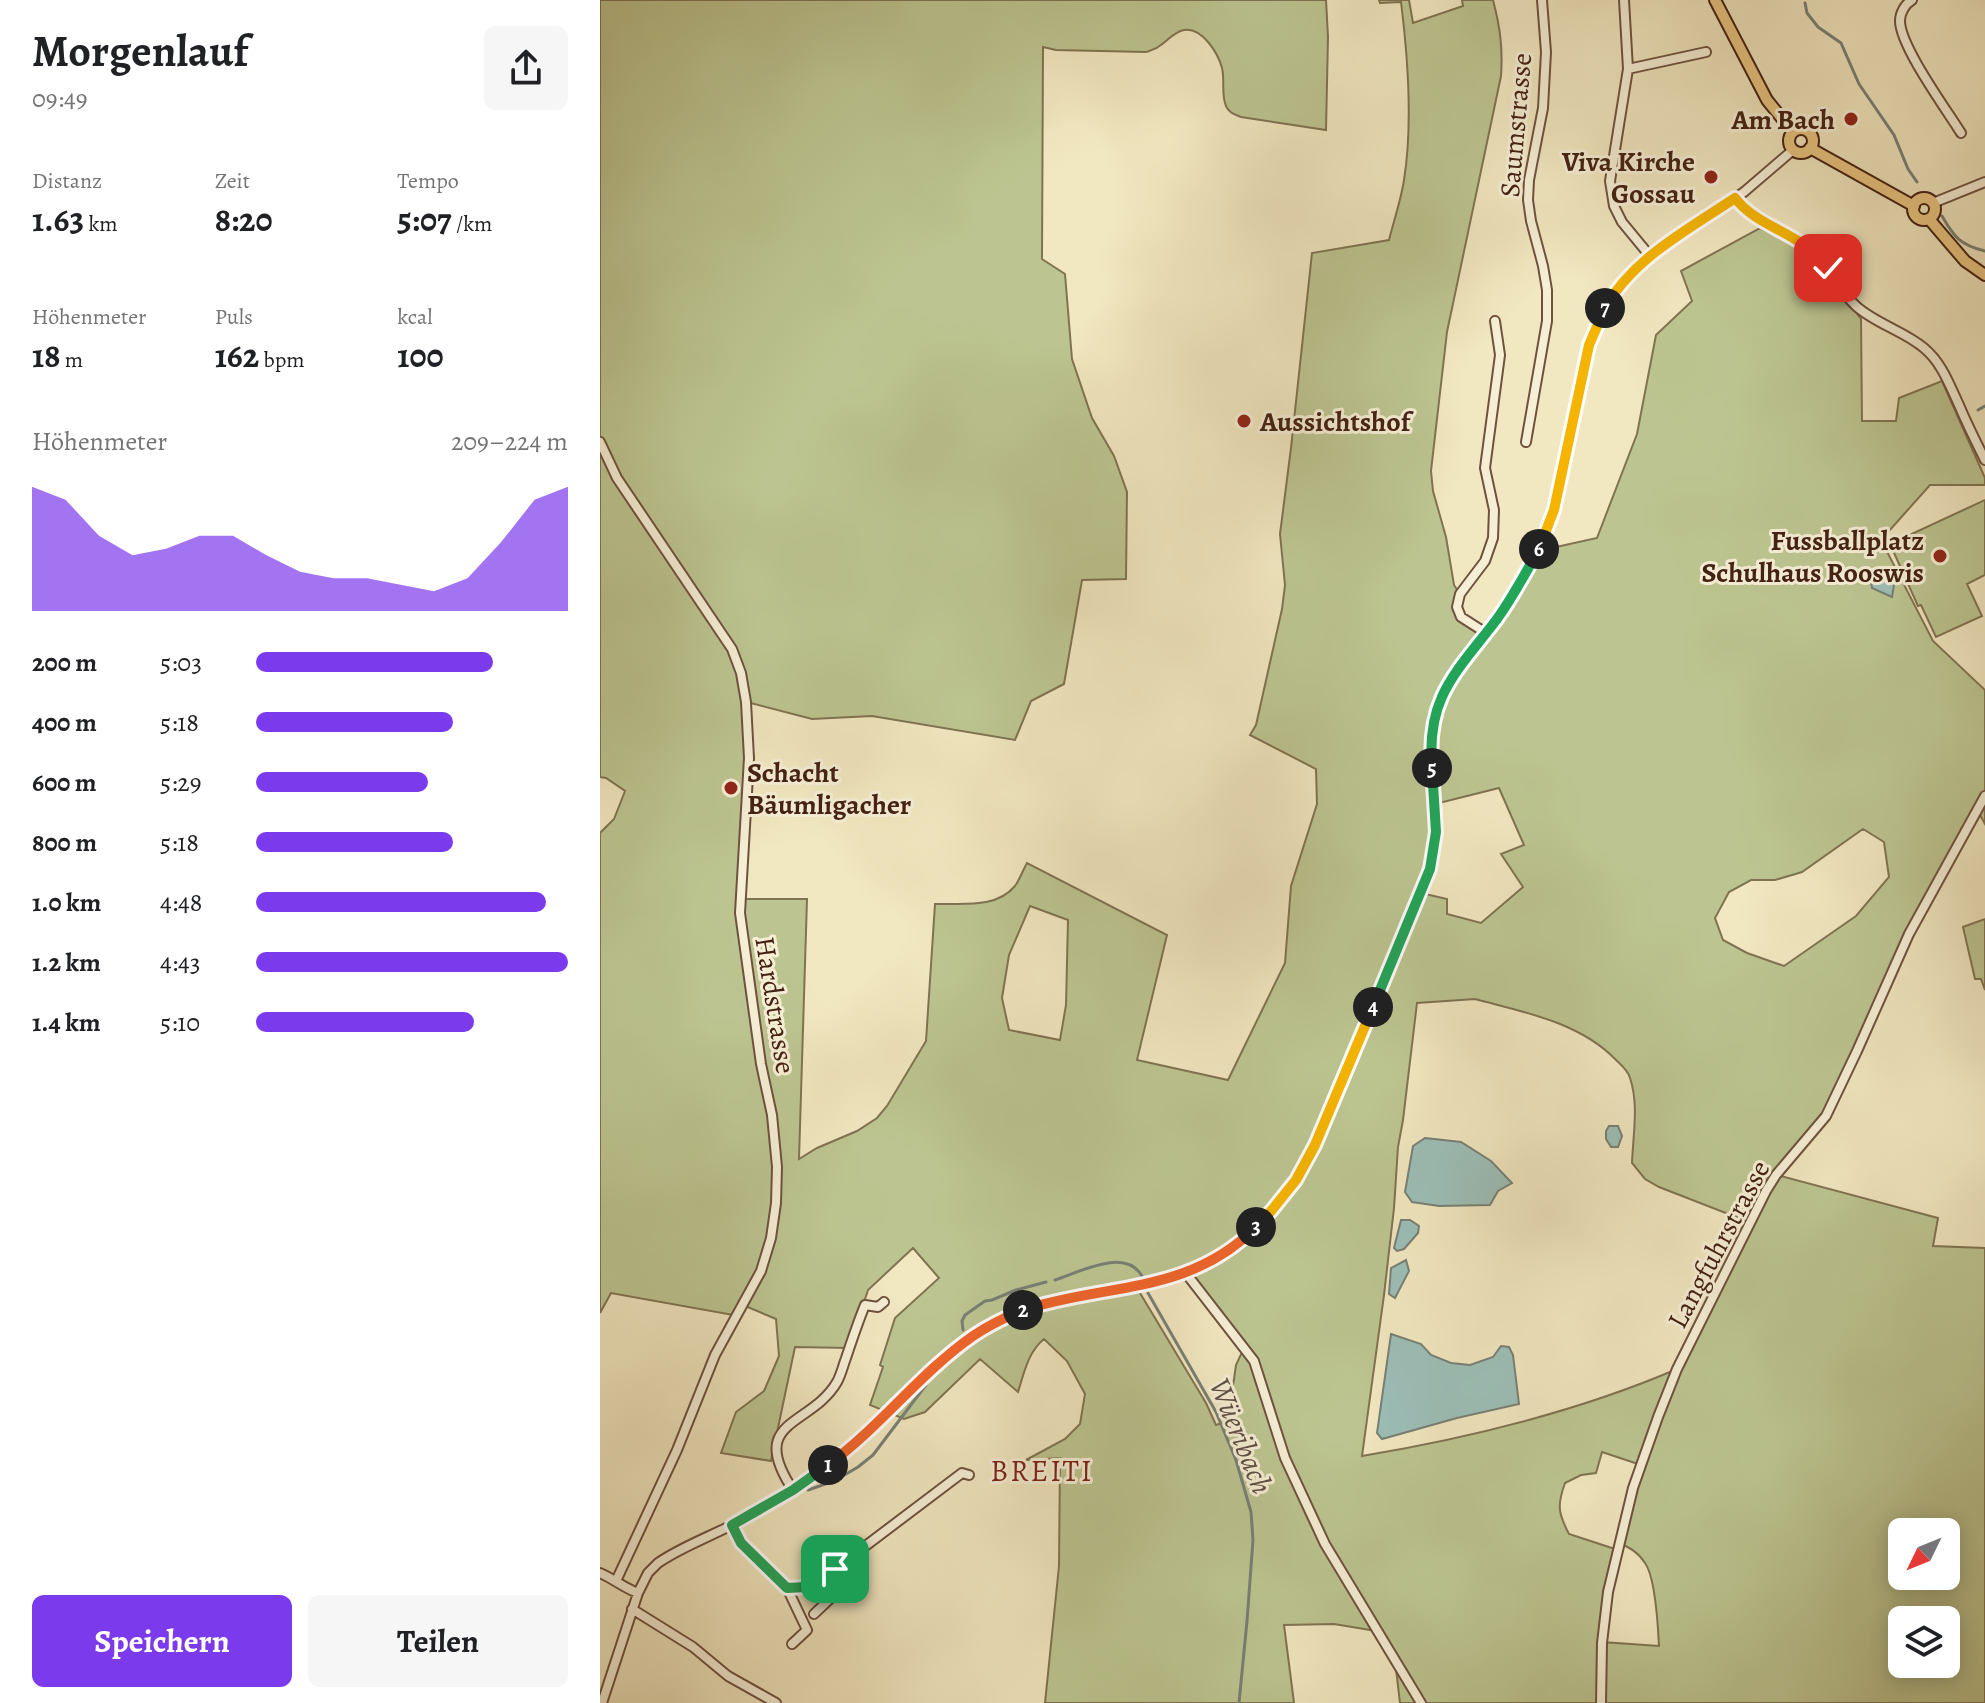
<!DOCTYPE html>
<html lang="de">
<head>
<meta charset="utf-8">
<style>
	body { margin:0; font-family:Alegreya,serif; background:#f6f6f6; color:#202124; height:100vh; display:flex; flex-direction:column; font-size:30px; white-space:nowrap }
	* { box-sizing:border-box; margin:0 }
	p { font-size:26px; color:#757577 }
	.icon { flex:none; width:44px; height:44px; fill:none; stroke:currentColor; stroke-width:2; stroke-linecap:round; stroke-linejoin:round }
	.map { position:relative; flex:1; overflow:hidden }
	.panel { display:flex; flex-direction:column; background:#fff; width:600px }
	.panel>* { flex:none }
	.needle { width:52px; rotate:227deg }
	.controls { position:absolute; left:1288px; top:1518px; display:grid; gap:16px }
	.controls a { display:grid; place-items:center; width:72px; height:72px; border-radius:12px; background:#fff; box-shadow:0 4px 20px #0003; font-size:40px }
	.pin { position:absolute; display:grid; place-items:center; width:68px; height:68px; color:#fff; margin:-34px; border-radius:16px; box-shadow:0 4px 12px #0006 }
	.km { position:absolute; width:40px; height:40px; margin:-20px; border-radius:50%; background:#222; color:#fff; font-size:22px; line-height:40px; text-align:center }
	.round { display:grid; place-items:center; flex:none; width:84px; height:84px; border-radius:12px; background:#f6f6f6 }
	.summary { display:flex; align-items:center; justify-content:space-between; height:136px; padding:0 32px }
	h1 { font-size:44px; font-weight:700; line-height:60px }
	.stats { display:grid; grid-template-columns:repeat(3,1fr); gap:12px; height:136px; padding:8px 32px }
	.stats div { display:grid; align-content:center }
	.stats b { font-size:34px; font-weight:700 }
	.stats small { font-size:22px; font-weight:400 }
	.stats p { font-size:22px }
	.chart { height:224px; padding:16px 32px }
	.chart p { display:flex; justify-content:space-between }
	.chart svg { width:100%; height:144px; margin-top:8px; fill:#7c3aed; opacity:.7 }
	.action { display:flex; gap:16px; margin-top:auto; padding:16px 32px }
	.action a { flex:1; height:92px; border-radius:12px; background:#7c3aed; color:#fff; font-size:32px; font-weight:700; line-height:92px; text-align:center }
	.action a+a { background:#f6f6f6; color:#202124 }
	ul { padding:0 32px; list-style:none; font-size:26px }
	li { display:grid; grid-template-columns:128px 96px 1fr; align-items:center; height:60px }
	li i { height:20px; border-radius:10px; background:#7c3aed }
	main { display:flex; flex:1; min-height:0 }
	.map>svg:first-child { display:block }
	.green { fill:#bcc591; stroke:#807352; stroke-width:2; fill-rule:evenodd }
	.water { fill:#9cbfb8; stroke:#788076; stroke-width:2 }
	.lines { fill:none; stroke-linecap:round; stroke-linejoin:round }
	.stream { stroke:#788076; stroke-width:3 }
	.minor-casing { stroke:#6e523e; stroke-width:12 }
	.major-casing { stroke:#432113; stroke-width:14 }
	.minor { stroke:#f6efd6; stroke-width:8 }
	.major { stroke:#e8c480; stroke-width:10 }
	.split-1-casing { stroke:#fff; stroke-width:16 }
	.split-2-casing { stroke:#fff; stroke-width:16 }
	.split-3-casing { stroke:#fff; stroke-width:16 }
	.split-4-casing { stroke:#fff; stroke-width:16 }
	.split-5-casing { stroke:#fff; stroke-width:16 }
	.split-6-casing { stroke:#fff; stroke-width:16 }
	.split-7-casing { stroke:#fff; stroke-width:16 }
	.split-8-casing { stroke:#fff; stroke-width:16 }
	.split-1 { stroke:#22a559; stroke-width:10 }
	.split-2 { stroke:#f0652b; stroke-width:10 }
	.split-3 { stroke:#f0652b; stroke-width:10 }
	.split-4 { stroke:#f5b400; stroke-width:10 }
	.split-5 { stroke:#22a559; stroke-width:10 }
	.split-6 { stroke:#22a559; stroke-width:10 }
	.split-7 { stroke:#f5b400; stroke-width:10 }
	.split-8 { stroke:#f5b400; stroke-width:10 }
	.poi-dot { fill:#8f2418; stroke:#f6efd6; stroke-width:3 }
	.labels { text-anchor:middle; stroke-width:6; stroke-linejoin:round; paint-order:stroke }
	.poi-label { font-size:28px; font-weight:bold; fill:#432113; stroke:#f6efd6; text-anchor:end }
	.street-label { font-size:28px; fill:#432113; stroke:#f6efd6 }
	.water-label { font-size:30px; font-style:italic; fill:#5e5045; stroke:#f6efd6 }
	.neighbourhood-label { font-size:30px; letter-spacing:2px; fill:#7a1f14; stroke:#f6efd6 }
</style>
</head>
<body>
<main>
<section class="panel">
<div class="summary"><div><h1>Morgenlauf</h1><p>09:49</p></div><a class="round"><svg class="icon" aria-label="share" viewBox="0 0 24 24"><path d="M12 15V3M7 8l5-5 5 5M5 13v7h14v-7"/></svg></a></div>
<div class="stats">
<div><p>Distanz</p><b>1.63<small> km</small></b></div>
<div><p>Zeit</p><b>8:20</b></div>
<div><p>Tempo</p><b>5:07<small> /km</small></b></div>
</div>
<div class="stats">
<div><p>Höhenmeter</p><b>18<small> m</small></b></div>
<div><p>Puls</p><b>162<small> bpm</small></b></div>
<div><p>kcal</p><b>100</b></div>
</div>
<div class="chart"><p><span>Höhenmeter</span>209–224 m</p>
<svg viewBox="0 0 160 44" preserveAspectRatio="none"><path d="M0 44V6L10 10L20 21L30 27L40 25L50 21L60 21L70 27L80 32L90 34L100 34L110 36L120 38L130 34L140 23L150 10L160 6V44z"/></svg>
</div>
<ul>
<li><b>200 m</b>5:03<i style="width:76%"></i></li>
<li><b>400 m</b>5:18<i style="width:63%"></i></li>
<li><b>600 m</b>5:29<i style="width:55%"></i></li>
<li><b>800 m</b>5:18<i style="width:63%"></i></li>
<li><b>1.0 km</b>4:48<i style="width:93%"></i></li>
<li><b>1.2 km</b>4:43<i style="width:100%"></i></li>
<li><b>1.4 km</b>5:10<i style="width:70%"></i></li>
</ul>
<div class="action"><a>Speichern</a><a>Teilen</a></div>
</section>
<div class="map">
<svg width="1385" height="1703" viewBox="0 0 1385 1703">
	<rect width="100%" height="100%" fill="#f1e7c0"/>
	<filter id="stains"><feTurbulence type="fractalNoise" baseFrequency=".0025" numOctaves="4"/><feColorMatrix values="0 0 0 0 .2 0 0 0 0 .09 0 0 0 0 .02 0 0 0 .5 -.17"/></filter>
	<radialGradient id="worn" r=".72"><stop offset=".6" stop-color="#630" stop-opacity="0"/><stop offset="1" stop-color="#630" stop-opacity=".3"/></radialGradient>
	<!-- green -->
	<path class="green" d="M0,0H726L728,37L726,130L641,117C634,114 629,113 626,106C621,95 625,80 622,68C618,53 602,27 584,30C573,32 567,42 558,47C557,48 547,52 546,52L456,50L443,47L442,259L465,274L472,359L492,418L514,456L527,492L526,579L482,580L464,684L431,701L415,740L272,716L212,719L147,702L149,758L141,899H207L199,1159L217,1148L257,1131L277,1118L287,1106L326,1041L335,904C362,903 396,909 415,886C420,879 423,870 427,863L567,935L537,1060L628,1080L685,963L691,886L717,804L716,769L650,735L656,725L682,609L685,585L680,534L691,448L712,253L789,240C794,220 801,200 804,180C813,124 808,58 801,2L780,3L779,0H809L813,23L863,6L862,0H893C900,27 903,47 901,76L847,332L831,471L833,491L846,537L854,585L860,594L861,617L886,633L897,620L934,552L997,538L1037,434L1056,335L1092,301L1081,271L1160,228L1208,251L1261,319L1262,421H1296L1299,398L1342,381L1385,478V485H1330L1281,540L1333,641L1385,690V824L1380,815L1376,812L1309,934L1226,1116L1177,1175L1338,1218L1333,1246L1385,1248V1703H800L795,1660L776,1631L734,1624L684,1625L694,1703H445L459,1566L460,1458L426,1460L465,1439L480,1424L485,1394L467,1361L444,1339C428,1352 424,1373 418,1392L380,1359L325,1412L304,1419L270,1405L283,1367L280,1365L295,1318L339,1278L313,1248L268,1290L249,1348L195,1347L171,1461L121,1453L136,1412L164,1391L179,1356L176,1319L143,1305L133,1315L11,1293L0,1313V833L14,819L25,791L6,778L0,777ZM899,788L924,845L901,854L923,887L881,923L847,914V899L821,893L836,832L835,804ZM1263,829L1284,842L1289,877L1256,916L1184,966L1147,953L1123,940L1115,918L1129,892L1151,880H1175L1202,872ZM430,906L468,920L466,1005L460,1040L409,1030L402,998L409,955ZM875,999C923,1012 979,1022 1015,1059C1021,1065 1028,1070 1030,1078C1039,1104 1033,1136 1032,1163L1045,1179L1059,1187L1149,1222L1077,1369C977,1412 869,1438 762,1456L784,1295L794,1208L798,1147L803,1120L817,1003ZM585,1272L644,1348L636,1365L628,1421L616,1425L606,1403L537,1288ZM1002,1452L1041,1465L1020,1543C1030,1548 1039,1553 1045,1563C1056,1578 1058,1627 1059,1646L1002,1642L1018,1550L969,1534C958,1513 957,1505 965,1483L981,1475L996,1473ZM1302,1532H1346V1576H1302ZM1302,1620H1346V1664H1302Z
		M1385,500V575L1367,584L1382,616L1336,637L1321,605L1318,606L1290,544Z
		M1385,919V990L1381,979H1375L1363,927Z"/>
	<!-- water -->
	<path class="water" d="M1282,568L1291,569L1295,579L1292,597L1272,588L1271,582L1273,573Z
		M1009,1126H1018L1022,1136L1018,1147H1011L1006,1139V1131Z
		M825,1138L861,1142L891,1161L912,1183L898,1191L890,1205L839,1206L812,1202L805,1192L813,1146Z
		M801,1220H810L819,1226L818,1233L804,1249L797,1251L794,1248Z
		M806,1260L809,1271L795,1298L789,1294L791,1268Z
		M791,1334L821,1344L831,1355L851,1363L870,1365L893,1357L901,1346L909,1347L913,1355L919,1404L857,1418L782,1439L777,1433Z"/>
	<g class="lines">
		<!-- stream -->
		<path class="stream" d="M1205,3L1207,13L1218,27L1241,43L1259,84L1294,135L1308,169L1317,182
			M1342,216C1354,237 1360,245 1385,251
			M1378,410L1385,406
			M455,1280C480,1272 525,1247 542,1276
			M548,1293L616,1412L636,1460L651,1512L653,1540L647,1621L639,1703
			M363,1330L362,1321L365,1315L385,1301L392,1300L416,1290L446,1282
			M208,1490L234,1481L258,1467L273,1455L326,1385"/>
		<defs>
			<path id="minor" d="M1024,0L1028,69L1010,181L1014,206L1022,222L1050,256
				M1312,0C1305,4 1300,13 1300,21C1300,46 1346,109 1361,133
				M1028,69L1106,52
				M1135,198C1154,224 1188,228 1211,249C1230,265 1238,290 1256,306C1276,324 1304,331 1324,348C1342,363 1349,384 1359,405C1367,424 1376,442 1385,460
				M1333,203L1385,182
				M0,442L17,478L132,649L141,673L146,702L149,758L140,913L161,1064L172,1115L177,1167L176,1203L171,1238L161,1271L115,1355L77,1450L16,1581
				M926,442L947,321V290L943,266L931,221L928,200L929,180L943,108L946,52L942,0
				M886,633L861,617L857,607L860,594L885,561L893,538L894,510L885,468L900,355L895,321
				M585,1272L654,1361L685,1458L725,1544L821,1703
				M193,1490C146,1419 211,1427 237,1382C241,1375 243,1366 246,1358C252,1340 258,1322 265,1305L278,1307L284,1302
				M132,1525L141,1543L187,1588L206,1587L235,1569L362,1473L369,1475
				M0,1573C14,1579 24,1588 38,1593
				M187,1588L207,1630L192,1644
				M32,1609L93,1647L128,1676L176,1703
				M214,1614L234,1595L229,1573
				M2,1703L38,1593L48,1573L58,1563C81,1547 109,1537 134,1524C168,1506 200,1485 231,1462C263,1438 292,1409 321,1381C338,1365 355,1347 376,1334C429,1299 478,1300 537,1287C604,1272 655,1238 695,1182C703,1171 708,1157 715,1145L830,869C832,856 836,841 836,827C835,793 825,751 834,719C844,681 871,652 895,622C911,601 927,575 939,550C961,503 968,448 977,397C982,372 986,345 998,322C1010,296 1029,275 1050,256L1144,192L1193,150
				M1001,1703L1002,1643L1008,1592L1033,1488L1058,1417L1077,1369L1166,1191L1176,1175L1226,1116L1257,1051L1309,934L1385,796"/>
			<path id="major" d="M1115,0L1167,100L1193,132
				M1189 141a12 12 0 1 1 24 0a12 12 0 1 1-24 0Z
				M1210,148L1314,206
				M1313 209a11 11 0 1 1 22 0a11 11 0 1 1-22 0Z
				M1329,219L1365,261L1385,275"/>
		</defs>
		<!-- minor casing -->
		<use href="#minor" class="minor-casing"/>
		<!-- major casing -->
		<use href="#major" class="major-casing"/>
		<!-- minor -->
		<use href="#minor" class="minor"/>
		<!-- major -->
		<use href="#major" class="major"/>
	</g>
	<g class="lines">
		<defs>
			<path id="split-1" d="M228,1465L193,1490L132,1525L141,1543L187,1588L206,1587L235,1569"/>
			<path id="split-2" d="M228,1465C280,1427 320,1373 373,1336C389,1325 406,1317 423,1310"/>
			<path id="split-3" d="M423,1310C505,1283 589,1295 656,1227"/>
			<path id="split-4" d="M656,1227L672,1210L696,1180L715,1145L773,1007"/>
			<path id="split-5" d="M773,1007L830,869L836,832L832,768"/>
			<path id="split-6" d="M832,768C826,696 857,672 897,619C913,597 926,572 939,549"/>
			<path id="split-7" d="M939,549L954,510L989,345L1005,308"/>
			<path id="split-8" d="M1005,308C1033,258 1089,229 1135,198C1160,230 1201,231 1228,268"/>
		</defs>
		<!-- split-1 casing -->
		<use href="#split-1" class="split-1-casing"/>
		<!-- split-2 casing -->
		<use href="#split-2" class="split-2-casing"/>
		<!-- split-3 casing -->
		<use href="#split-3" class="split-3-casing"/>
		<!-- split-4 casing -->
		<use href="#split-4" class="split-4-casing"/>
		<!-- split-5 casing -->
		<use href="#split-5" class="split-5-casing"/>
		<!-- split-6 casing -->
		<use href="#split-6" class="split-6-casing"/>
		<!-- split-7 casing -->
		<use href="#split-7" class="split-7-casing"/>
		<!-- split-8 casing -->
		<use href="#split-8" class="split-8-casing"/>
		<!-- split-1 -->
		<use href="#split-1" class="split-1"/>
		<!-- split-2 -->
		<use href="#split-2" class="split-2"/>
		<!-- split-3 -->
		<use href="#split-3" class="split-3"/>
		<!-- split-4 -->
		<use href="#split-4" class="split-4"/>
		<!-- split-5 -->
		<use href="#split-5" class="split-5"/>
		<!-- split-6 -->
		<use href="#split-6" class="split-6"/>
		<!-- split-7 -->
		<use href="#split-7" class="split-7"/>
		<!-- split-8 -->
		<use href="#split-8" class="split-8"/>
	</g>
	<!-- markers -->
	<g class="poi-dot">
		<circle cx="1251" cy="119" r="8"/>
		<circle cx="1111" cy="177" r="8"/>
		<circle cx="644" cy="421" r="8"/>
		<circle cx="1340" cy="556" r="8"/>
		<circle cx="131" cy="788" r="8"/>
	</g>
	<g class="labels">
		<!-- poi labels -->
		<g class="poi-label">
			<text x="1235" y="129">Am Bach</text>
			<text x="1095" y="171">Viva Kirche<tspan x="1095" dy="32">Gossau</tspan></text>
			<text x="660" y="431" text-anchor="start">Aussichtshof</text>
			<text x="1324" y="550">Fussballplatz<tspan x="1324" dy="32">Schulhaus Rooswis</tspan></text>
			<text x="147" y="782" text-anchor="start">Schacht<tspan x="147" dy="32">Bäumligacher</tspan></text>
		</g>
		<!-- street labels -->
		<g class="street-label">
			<text transform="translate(915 125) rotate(-85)" y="10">Saumstrasse</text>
			<text transform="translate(176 1005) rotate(81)" y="10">Hardstrasse</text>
			<text transform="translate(1118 1244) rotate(-62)" y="10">Langfuhrstrasse</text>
		</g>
		<!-- water labels -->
		<g class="water-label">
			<text transform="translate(641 1436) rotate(68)" y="10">Wüeribach</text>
		</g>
		<!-- neighbourhood labels -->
		<g class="neighbourhood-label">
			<text x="442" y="1481">BREITI</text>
		</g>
	</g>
	<rect width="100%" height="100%" filter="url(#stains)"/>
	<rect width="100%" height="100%" fill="url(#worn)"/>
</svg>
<div class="controls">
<a><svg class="needle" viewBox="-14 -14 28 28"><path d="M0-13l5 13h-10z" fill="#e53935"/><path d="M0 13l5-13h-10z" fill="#757577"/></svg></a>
<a><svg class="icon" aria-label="layers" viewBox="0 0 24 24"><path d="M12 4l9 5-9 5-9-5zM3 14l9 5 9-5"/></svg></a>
</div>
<div class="pin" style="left:235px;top:1569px;background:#1e9e55"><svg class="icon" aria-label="arrive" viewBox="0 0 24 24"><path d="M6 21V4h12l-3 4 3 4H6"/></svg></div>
<div class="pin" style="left:1228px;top:268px;background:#d93025"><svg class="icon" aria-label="check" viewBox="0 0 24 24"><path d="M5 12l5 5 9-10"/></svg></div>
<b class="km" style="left:228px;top:1465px">1</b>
<b class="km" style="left:423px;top:1310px">2</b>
<b class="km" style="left:656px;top:1227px">3</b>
<b class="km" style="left:773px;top:1007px">4</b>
<b class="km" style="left:832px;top:768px">5</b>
<b class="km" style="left:939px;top:549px">6</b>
<b class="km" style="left:1005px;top:308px">7</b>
</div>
</main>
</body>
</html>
